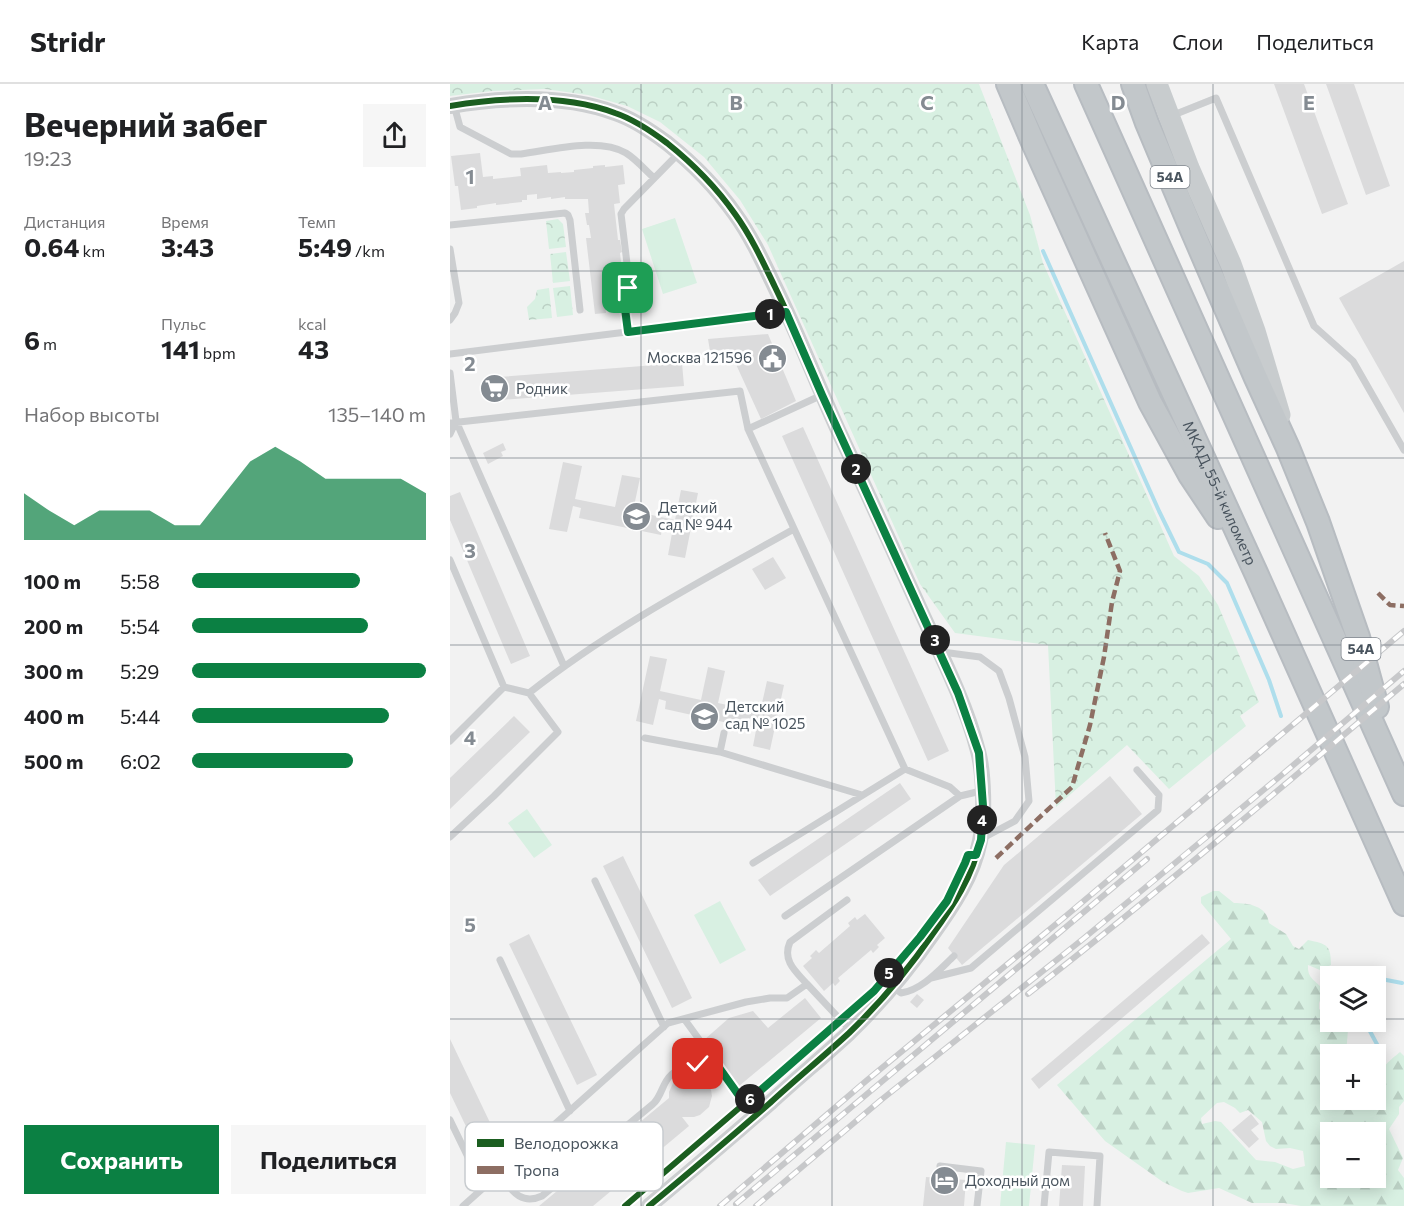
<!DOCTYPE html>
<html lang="ru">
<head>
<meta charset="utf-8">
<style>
	body { margin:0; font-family:Commissioner,sans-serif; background:#f6f6f6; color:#202124; height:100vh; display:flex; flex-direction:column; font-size:22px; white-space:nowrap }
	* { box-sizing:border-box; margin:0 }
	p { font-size:20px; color:#757577 }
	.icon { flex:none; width:33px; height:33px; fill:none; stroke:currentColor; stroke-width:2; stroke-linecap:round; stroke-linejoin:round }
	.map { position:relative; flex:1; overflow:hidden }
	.panel { display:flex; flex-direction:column; background:#fff; width:450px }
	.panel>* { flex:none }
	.controls { position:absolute; left:870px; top:882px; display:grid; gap:12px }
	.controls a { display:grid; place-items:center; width:66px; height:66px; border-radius:0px; background:#fff; box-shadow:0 3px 15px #0003; font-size:30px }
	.pin { position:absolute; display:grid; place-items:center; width:51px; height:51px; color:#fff; margin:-26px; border-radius:12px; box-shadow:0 3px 9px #0006 }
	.km { position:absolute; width:30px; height:30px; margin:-15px; border-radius:50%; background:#222; color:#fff; font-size:16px; line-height:30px; text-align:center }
	.round { display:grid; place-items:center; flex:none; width:63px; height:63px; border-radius:0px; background:#f6f6f6 }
	.head { display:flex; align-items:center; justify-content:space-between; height:102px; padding:0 24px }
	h1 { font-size:33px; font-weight:700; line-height:45px }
	.metrics { display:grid; grid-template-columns:repeat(3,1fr); gap:9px; height:102px; padding:6px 24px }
	.metrics div { display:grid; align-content:center }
	.metrics b { font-size:26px; font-weight:700 }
	.metrics small { font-size:16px; font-weight:400 }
	.metrics p { font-size:16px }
	.chart { height:168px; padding:12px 24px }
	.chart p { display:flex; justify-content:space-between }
	.chart svg { width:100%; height:108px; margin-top:6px; fill:#0b8043; opacity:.7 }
	.button { display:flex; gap:12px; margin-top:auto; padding:12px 24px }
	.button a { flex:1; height:69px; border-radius:0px; background:#0b8043; color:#fff; font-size:24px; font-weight:700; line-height:69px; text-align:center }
	.button a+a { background:#f6f6f6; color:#202124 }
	ul { padding:0 24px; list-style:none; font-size:20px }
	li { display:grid; grid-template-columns:96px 72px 1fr; align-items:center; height:45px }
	li i { height:15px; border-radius:8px; background:#0b8043 }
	header { display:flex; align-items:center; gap:36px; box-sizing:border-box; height:84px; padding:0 30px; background:#fff; border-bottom:2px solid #e0e0e0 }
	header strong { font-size:28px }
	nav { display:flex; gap:33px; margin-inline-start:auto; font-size:21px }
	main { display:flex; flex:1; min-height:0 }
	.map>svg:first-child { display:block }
	.grass { fill:#d8f0e2 }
	.forest { fill:url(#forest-firs); fill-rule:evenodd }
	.park { fill:url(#park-crowns) }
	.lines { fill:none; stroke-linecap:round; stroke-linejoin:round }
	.stream { stroke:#aedeec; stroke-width:4 }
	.building { fill:#dbdbdc }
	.trunk-casing { stroke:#b7bcc1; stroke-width:26 }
	.service { stroke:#ccced0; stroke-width:7 }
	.tertiary { stroke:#ccced0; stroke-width:16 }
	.primary { stroke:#c8ccce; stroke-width:21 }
	.trunk { stroke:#c2c7ca; stroke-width:22 }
	.rail-casing { stroke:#c7c8ca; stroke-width:6 }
	.rail { stroke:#fff; stroke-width:4; stroke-dasharray:11; stroke-linecap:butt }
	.quiet { stroke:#8d6e63; stroke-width:4.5; stroke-dasharray:9 4.5; stroke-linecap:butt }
	.cycleway-casing { stroke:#fff; stroke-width:10 }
	.cycleway { stroke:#1b5e20; stroke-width:6 }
	.route-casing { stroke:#fff; stroke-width:12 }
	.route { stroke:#0b8043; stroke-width:8 }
	.grid { fill:none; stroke:#848b92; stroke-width:1.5; stroke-opacity:0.55 }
	.labels { text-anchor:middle; stroke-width:5; stroke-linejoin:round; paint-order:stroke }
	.shield { fill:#fff; stroke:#80878e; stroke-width:1.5 }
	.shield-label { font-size:14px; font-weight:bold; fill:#49545e }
	.poi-label { font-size:15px; fill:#49545e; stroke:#fff; text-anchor:start }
	.street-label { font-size:15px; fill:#49545e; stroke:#fff }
	.key { fill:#fff; stroke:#c8cccf; stroke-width:1.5 }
	.key-label { font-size:16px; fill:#49545e }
	.grid-label { font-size:20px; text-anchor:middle; font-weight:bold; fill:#848b92; stroke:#fff; stroke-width:5; stroke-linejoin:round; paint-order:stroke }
</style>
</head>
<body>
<header>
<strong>Stridr</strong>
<nav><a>Карта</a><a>Слои</a><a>Поделиться</a></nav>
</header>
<main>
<section class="panel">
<div class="head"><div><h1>Вечерний забег</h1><p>19:23</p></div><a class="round"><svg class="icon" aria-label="share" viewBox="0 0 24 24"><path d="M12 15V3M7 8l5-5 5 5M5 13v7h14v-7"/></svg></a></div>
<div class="metrics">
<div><p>Дистанция</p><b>0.64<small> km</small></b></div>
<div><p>Время</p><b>3:43</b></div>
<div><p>Темп</p><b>5:49<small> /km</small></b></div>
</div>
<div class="metrics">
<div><b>6<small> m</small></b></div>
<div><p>Пульс</p><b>141<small> bpm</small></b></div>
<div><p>kcal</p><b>43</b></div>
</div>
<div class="chart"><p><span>Набор высоты</span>135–140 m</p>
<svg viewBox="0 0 160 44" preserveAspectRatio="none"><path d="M0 44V25L10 32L20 38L30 32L40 32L50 32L60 38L70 38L80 25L90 12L100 6L110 12L120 19L130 19L140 19L150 19L160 25V44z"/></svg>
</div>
<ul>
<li><b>100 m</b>5:58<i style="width:72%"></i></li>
<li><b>200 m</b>5:54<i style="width:75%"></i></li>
<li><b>300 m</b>5:29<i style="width:100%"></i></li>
<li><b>400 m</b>5:44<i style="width:84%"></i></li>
<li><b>500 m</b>6:02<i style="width:69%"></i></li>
</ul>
<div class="button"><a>Сохранить</a><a>Поделиться</a></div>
</section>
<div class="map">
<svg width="954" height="1122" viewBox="0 0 954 1122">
	<defs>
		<pattern id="forest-firs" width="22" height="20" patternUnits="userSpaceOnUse" patternTransform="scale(1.5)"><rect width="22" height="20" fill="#d8f0e2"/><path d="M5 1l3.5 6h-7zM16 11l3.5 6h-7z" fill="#bbd0c4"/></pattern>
		<pattern id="park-crowns" width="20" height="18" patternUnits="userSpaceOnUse" patternTransform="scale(1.5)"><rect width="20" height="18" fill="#d8f0e2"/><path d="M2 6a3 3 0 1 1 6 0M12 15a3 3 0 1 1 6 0" fill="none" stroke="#bbd0c4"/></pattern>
	</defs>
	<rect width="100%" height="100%" fill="#f2f2f2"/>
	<!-- grass -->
	<path class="grass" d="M225,134L247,199L213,210L192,145Z
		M77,725L102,761L84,774L58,739Z
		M270,817L296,866L270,880L244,831Z
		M556,1058L585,1061L579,1122H550Z"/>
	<!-- forest -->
	<path class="forest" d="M763,807H769L784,819C799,819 817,822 819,839L836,850L843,862L849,865L858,856C877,860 881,861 881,881L870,886L858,881C857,896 867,896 874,907L869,919V925L880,933V938H889L898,946L896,970H880V1016H926C926,990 930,984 950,968L954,972V1017L949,1023V1030L939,1045L953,1074L948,1086L954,1094V1122H851L834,1119H802L769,1104L738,1109L732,1107L713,1098L655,1057L607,1001L781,855L751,819V813ZM774,1018L785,1024L790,1029L798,1026L812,1038L816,1057L820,1062L826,1065L840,1064L853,1067L855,1082L843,1085L825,1078L806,1076L771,1038L765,1037L752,1040L751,1034L767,1019ZM926,1048V1094H880V1048Z"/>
	<!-- park -->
	<path class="park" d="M0,0H529L580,131L593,179L724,472L749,492L768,521L809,618L790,632L796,642L719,705L677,661L606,723L598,561L505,549L470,500L318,161L290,116L254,73L210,38L177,22L138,11L95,5L42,7L0,12Z
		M108,135L113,140L116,163L99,165L96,137Z
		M116,168L120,197L103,199L100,170Z
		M120,202L123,231L107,233L103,204Z
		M99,204L102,234L79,236L77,223L85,215L87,206Z"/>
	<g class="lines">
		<!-- stream -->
		<path class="stream" d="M593,167L709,427L729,468L758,480L777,499L819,596L831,632
			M905,892L914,891L920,892
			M926,894L952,899
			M915,938L929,964L932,984V1002"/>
	</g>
	<!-- building -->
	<path class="building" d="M824,0H854L898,120L872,130Z
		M876,0H904L940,102L916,111Z
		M30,69L33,93L43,92V95L71,92L70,84L97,81L98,89L111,88V89L124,88V86L143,84V82L155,81V83L173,81L175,100L168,101L170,119L164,120L168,156H170L172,168L170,169L173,196H170V198L153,200L156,229L145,230L136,154H141L139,141H137L135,129H139L138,115H115V113L101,115V113L87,115V110L77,111V116H72V118L46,121V119L27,122V124L11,126L8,102H5L1,72Z
		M954,177V329L889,214Z
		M318,250L346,317L311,335L279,265L260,267L258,255Z
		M232,279L234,302L38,317L36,294Z
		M353,343L499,667L478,677L332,352Z
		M53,359L56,366L51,368L53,372L38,380L33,369Z
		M113,378L132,382L125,415L165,423L172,391L190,394L183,427L225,436L231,406L248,409L235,474L218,471L223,444L212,442L211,451L129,434L131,424L123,422L117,448L99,445Z
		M10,408L80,572L61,580L0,436V412Z
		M323,473L336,494L315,506L302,485Z
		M200,572L217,575L210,607L251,616L258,583L275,587L268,619L310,628L317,597L334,601L320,666L303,662L308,636L298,634L296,643L215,625L216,617L209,615L203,641L186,637Z
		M64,632L80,648L0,725V694Z
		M660,692L692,730L512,881L498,864L554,781Z
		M450,699L461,715L320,812L308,796Z
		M173,772L242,914L222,924L153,782Z
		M415,830L435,854L427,861L429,863L423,869L421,866L388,894L390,897L385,902L383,899L374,907L353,882L362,874L360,872L366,866L369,869L400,842L398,839L405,833L407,836Z
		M79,850L147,991L127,1001L59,860Z
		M752,850L760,859L589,1005L581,995Z
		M467,910L474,916L467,924L460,918Z
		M355,914L371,934L289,1002L254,956L279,934L303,927L318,944Z
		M0,955L55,1070L34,1080L0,1009Z
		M239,990H245L255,996L261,1006L262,1012L259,1023L250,1031L244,1033H232L239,1042L143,1122H89L219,1014V1008L224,997L233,991Z
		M801,1030L809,1040L801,1046L809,1055L799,1064L782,1046Z
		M612,1081L635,1082L633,1122H609Z
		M476,1093L516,1096L514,1122H473Z"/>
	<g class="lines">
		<defs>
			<g id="trunk">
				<path d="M558,0L585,63L700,318L740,391L768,433"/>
				<path id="s1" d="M582,0L806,489L954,820"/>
				<path d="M636,0L954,710"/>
				<path d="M683,0L697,39L742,146L806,294L838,364L868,438L908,553L927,623"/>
			</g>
		</defs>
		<!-- trunk casing -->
		<use href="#trunk" class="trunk-casing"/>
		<!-- service -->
		<path class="service" d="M4,21L10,43L61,70H71C101,66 149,53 176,69C187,76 195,86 204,94
			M721,32L766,14L864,242L903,277L954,366
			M0,141L115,129L118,131L120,136L130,226
			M0,165L9,219L5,229L0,236
			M178,248L175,217L179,196L171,130L174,125L229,69
			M0,270L337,228
			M0,289L6,337L114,582
			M0,339L290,307L298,345L372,311
			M298,345L455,685L500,703L510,712
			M0,350L6,337
			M0,476L54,603L79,609L108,648L44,712L0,753
			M492,568L530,573L549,587L559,614L575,673L579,717L565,737L533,754
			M79,609C161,544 253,496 344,445
			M195,654L270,668L412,711
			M0,657L54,603
			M270,668L274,649
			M303,779L455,685
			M145,797L214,943
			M335,832L510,712L531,707
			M50,876L120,1027
			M481,894L521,884L708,726L709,711L687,686
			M357,900C345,887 332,876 340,858L397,816
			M443,903L451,909C472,906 489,886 504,872
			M235,936L304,1031
			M0,1036L33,1104
			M490,1082L531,1087L527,1122
			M49,1090C61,1105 70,1122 92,1112L203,1020C212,1012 212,999 221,991C229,983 238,984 248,980C253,978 256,975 260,971
			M13,1122L218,939L296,918L320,914H337L357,900L401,947
			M594,1122L599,1068L650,1072L647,1122"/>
		<!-- tertiary -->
		<path class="tertiary" d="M0,22C54,13 113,10 165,29C183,35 201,47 217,59C242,79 266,103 285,130C301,152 313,178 325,203C348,250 367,300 389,348C418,410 446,472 474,534C494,577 516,621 528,667C534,690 535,734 530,757C523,792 503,822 482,851C458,886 430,919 399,949C373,973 346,995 320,1019C280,1054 240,1088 199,1122"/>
		<!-- primary -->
		<path class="primary" d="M707,0L739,84L781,180L805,247L830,331"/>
		<!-- trunk -->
		<use href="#trunk" class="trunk"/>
		<defs>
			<path id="rail" d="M578,910C706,810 830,705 954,600
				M286,1120L697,775
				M270,1122L416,997L617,831L954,547
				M306,1122L431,1016L633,855L834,689L954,587"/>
		</defs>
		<!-- rail casing -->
		<use href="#rail" class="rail-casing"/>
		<!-- rail -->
		<use href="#rail" class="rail"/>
		<!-- quiet -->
		<path class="quiet" d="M928,509L940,521L954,522
			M546,774L622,703L640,641L654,573L662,518L670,487L655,449"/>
		<defs>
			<path id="cycleway" d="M0,22C54,13 113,10 165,29C183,35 201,47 217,59C242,79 266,103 285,130C301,152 313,178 325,203C348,250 367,300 389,348C418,410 446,472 474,534C494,577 516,621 528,667C534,690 535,734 530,757C523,792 503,822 482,851C458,886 430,919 399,949C373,973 346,995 320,1019C280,1054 240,1088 199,1122
				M175,1122L295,1019L424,907L462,862"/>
		</defs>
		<!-- cycleway casing -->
		<use href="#cycleway" class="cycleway-casing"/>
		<!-- cycleway -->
		<use href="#cycleway" class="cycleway"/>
	</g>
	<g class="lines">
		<defs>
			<path id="route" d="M178,204L174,217L178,248L336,228L372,311L508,609L529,669L533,722L531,756L526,771H518L515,779L497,817L470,853L424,907L295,1020L260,971L248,980"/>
		</defs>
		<!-- route casing -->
		<use href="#route" class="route-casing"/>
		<!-- route -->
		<use href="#route" class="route"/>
	</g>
	<!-- grid -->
	<path class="grid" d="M191,0V1122M382,0V1122M572,0V1122M763,0V1122M0,187H954M0,374H954M0,561H954M0,748H954M0,935H880M926,935H954"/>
	<!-- icons -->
	<defs>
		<symbol id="civic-disc" viewBox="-11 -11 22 22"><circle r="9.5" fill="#848b92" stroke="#fff"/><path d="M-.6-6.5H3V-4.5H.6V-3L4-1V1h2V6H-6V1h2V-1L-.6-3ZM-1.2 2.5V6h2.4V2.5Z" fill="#fff"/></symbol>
		<symbol id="supermarket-disc" viewBox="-11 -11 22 22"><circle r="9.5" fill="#848b92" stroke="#fff"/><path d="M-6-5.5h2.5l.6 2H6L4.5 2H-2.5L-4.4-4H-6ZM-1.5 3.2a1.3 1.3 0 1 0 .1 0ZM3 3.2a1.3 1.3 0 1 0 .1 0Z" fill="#fff"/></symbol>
		<symbol id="school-disc" viewBox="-11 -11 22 22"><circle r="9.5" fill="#848b92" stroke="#fff"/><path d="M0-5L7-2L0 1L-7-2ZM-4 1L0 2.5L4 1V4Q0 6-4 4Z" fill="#fff"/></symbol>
		<symbol id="hotel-disc" viewBox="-11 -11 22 22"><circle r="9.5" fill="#848b92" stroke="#fff"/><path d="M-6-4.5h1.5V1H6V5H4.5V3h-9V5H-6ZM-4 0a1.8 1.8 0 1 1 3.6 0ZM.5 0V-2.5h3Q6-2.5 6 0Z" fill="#fff"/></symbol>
	</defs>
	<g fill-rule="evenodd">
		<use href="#civic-disc" x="306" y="258" width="33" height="33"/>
		<use href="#supermarket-disc" x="28" y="288" width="33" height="33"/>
		<use href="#school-disc" x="170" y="416" width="33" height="33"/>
		<use href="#school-disc" x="238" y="616" width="33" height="33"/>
		<use href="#hotel-disc" x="478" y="1080" width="33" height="33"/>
	</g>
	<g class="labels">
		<!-- shield labels -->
		<g class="shield">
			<rect x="700.5" y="82" width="39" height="22" rx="4.5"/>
			<rect x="891.5" y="554" width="39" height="22" rx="4.5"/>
		</g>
		<g class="shield-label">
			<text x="720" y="98">54А</text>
			<text x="911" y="570">54А</text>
		</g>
		<!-- poi labels -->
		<g class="poi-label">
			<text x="302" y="279" text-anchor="end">Москва 121596</text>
			<text x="66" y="310">Родник</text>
			<text x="208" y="429">Детский<tspan x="208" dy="17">сад № 944</tspan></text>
			<text x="275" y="628">Детский<tspan x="275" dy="17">сад № 1025</tspan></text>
			<text x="515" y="1102">Доходный дом</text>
		</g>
		<!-- street labels -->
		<g class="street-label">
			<text dy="5" stroke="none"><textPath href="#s1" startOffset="450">МКАД, 55-й километр</textPath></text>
		</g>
	</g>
	<!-- legend -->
	<rect x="15" y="1038" width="198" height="69" rx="9" class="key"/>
	<rect x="27" y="1055" width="27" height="8" fill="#1b5e20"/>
	<rect x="27" y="1082" width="27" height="8" fill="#8d6e63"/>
	<g class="key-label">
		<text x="64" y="1065">Велодорожка</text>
		<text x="64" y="1092">Тропа</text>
	</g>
	<g class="grid-label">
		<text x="95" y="26">A</text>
		<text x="286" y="26">B</text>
		<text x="477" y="26">C</text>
		<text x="668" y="26">D</text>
		<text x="859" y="26">E</text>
		<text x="20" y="100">1</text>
		<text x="20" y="287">2</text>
		<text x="20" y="474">3</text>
		<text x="20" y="661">4</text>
		<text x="20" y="848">5</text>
	</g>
</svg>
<div class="controls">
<a><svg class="icon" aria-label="layers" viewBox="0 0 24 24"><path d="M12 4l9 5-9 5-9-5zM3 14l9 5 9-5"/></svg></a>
<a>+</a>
<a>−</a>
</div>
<div class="pin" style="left:178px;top:204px;background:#1e9e55"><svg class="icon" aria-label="arrive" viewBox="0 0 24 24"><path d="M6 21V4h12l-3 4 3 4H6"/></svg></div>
<div class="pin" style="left:248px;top:980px;background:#d93025"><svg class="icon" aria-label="check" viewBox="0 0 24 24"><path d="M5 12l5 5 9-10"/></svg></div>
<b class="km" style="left:320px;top:230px">1</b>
<b class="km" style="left:406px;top:385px">2</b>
<b class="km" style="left:485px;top:556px">3</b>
<b class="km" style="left:532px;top:736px">4</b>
<b class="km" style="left:439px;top:889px">5</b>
<b class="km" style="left:300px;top:1015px">6</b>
</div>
</main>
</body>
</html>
